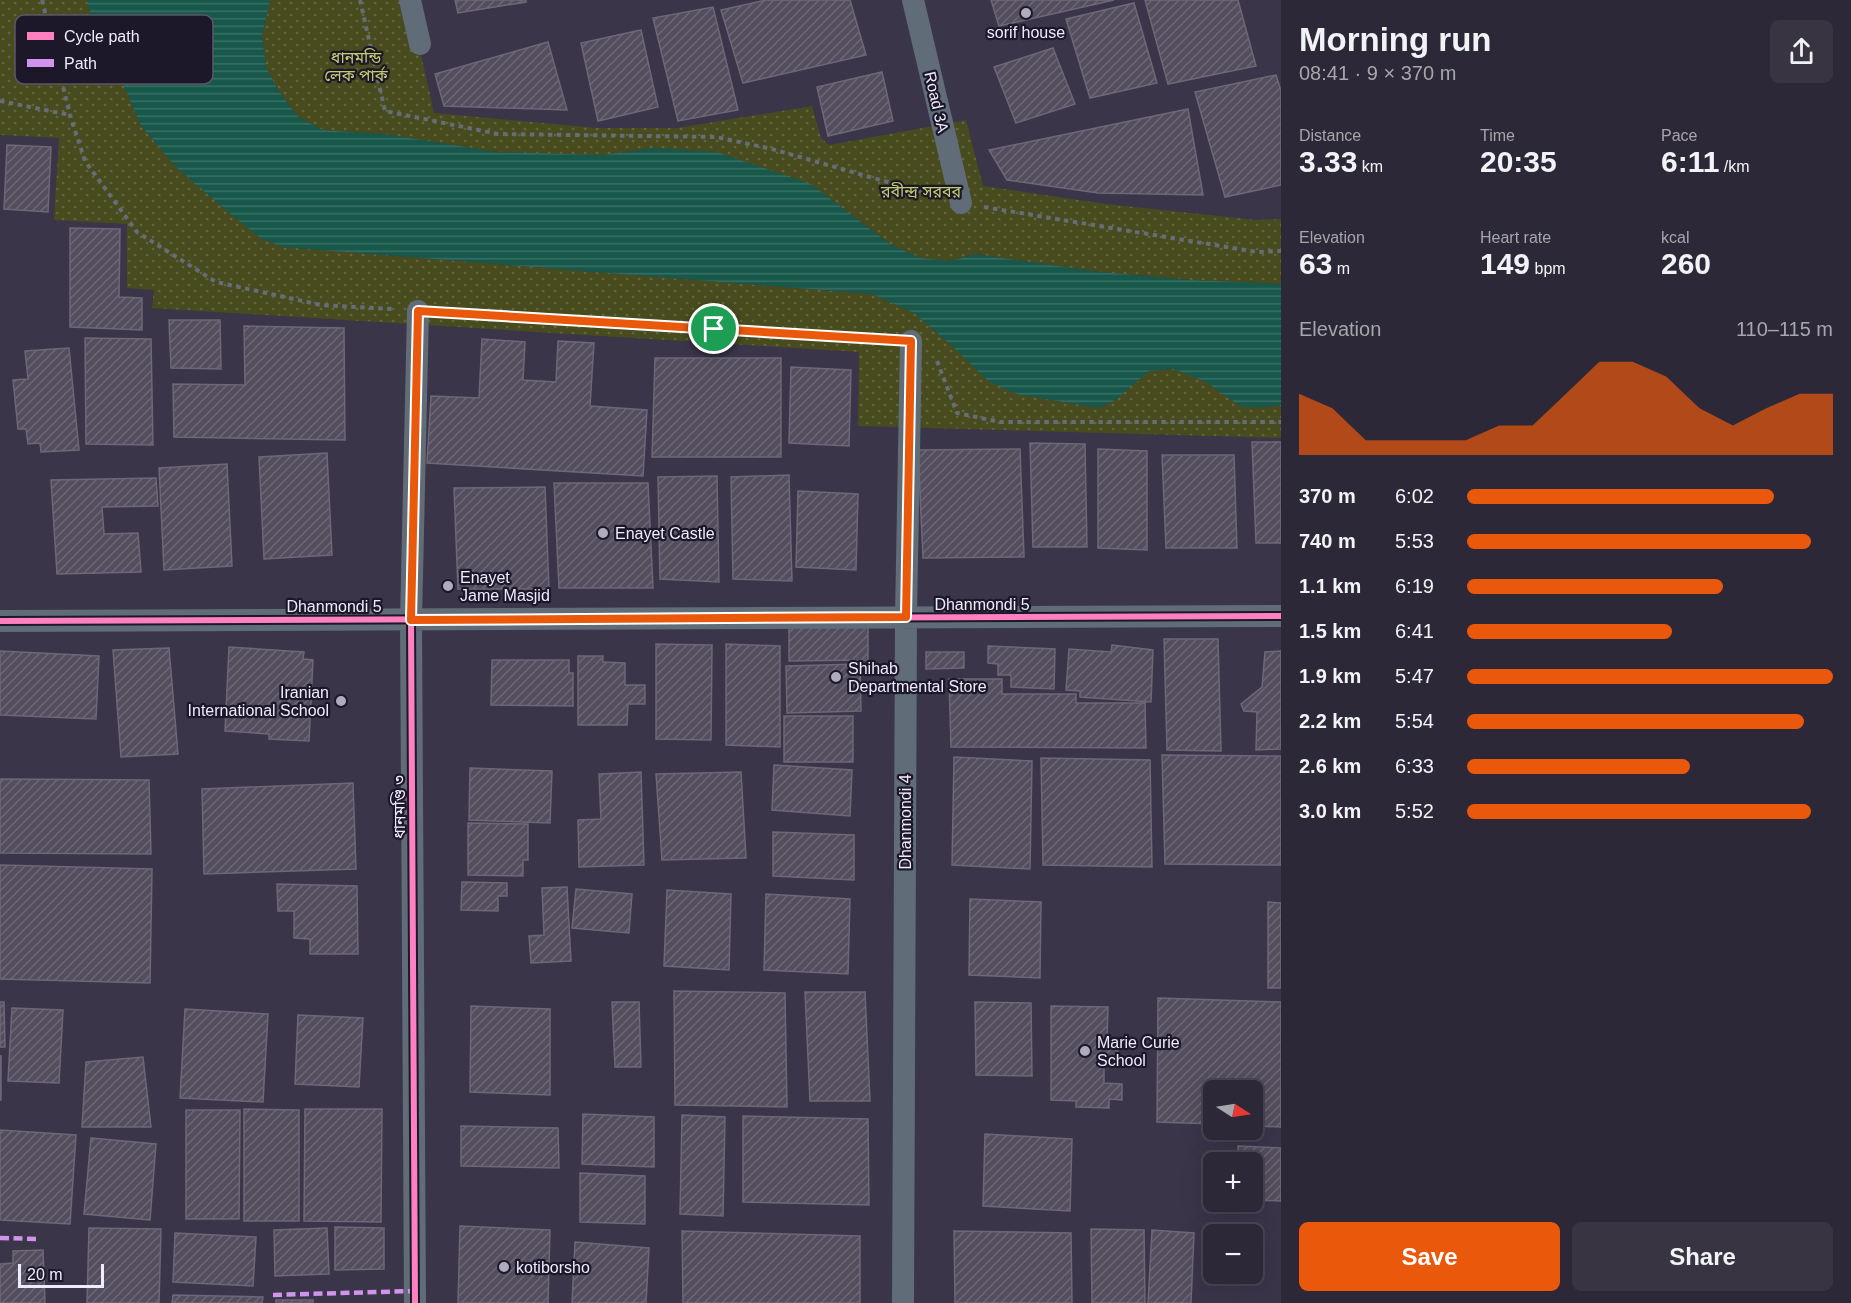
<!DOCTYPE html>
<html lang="en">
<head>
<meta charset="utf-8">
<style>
	body { margin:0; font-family:Helvetica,"Noto Sans Bengali",sans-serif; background:#383442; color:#f1f3f6; height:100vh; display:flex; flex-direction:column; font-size:22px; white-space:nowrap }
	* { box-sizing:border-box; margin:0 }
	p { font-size:20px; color:#a6a6ad }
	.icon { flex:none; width:33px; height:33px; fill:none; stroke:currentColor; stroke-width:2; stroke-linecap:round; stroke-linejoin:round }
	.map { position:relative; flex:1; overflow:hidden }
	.details { display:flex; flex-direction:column; background:#2c2837; width:570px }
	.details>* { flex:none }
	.needle { width:39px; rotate:102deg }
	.buttons { position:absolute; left:1203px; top:1080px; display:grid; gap:12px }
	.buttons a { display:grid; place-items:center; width:60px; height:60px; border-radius:9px; background:#2c2837; box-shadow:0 6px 24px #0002,0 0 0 2px #484452; font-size:30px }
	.scale { position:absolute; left:18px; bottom:15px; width:86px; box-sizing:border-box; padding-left:6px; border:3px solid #efebfe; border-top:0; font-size:16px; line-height:21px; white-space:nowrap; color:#efebfe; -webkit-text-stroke:4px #1c1829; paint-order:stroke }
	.pin { position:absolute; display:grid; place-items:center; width:51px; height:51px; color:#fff; margin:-26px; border:3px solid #fff; border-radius:50%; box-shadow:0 2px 6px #0007 }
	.round { display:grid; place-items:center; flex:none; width:63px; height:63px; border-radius:9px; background:#383442 }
	.summary { display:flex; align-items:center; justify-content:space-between; height:102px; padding:0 18px }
	h1 { font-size:33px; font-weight:800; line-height:45px }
	.stats { display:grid; grid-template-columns:repeat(3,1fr); gap:9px; height:102px; padding:6px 18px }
	.stats div { display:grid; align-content:center }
	.stats b { font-size:30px; font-weight:800 }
	.stats small { font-size:16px; font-weight:400 }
	.stats p { font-size:16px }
	.chart { height:168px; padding:12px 18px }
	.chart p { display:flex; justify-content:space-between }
	.chart svg { width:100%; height:108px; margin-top:6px; fill:#ea580c; opacity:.7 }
	.action { display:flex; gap:12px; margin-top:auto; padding:12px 18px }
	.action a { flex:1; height:69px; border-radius:9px; background:#ea580c; color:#fff; font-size:24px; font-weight:800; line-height:69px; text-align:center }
	.action a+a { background:#383442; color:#f1f3f6 }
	ul { padding:0 18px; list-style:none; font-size:20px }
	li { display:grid; grid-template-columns:96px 72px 1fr; align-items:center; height:45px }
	li i { height:15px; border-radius:8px; background:#ea580c }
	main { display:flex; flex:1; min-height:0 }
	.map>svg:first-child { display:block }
	.grass { fill:url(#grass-dots) }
	.water { fill:url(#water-rules) }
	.building { fill:url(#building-hatch); stroke:#6e6777; stroke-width:1.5 }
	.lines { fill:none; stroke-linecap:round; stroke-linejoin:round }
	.path { stroke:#666d79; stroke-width:4; stroke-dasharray:4.5 4.5; stroke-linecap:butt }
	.minor { stroke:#606c77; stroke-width:22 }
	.quiet { stroke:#d193ec; stroke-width:4.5; stroke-dasharray:9 4.5; stroke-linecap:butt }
	.cycleway-casing { stroke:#1c1829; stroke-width:10 }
	.cycleway { stroke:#ff80c0; stroke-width:6 }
	.route-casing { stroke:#fff; stroke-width:12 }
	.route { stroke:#ea580c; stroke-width:8 }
	.poi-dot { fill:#b0abbf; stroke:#1c1829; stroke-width:2 }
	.labels { text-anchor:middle; stroke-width:4.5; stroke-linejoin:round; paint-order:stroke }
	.poi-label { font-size:16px; fill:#efebfe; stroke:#1c1829; text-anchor:start }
	.park-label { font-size:16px; fill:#c3cd6d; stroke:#1c1829 }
	.street-label { font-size:16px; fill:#efebfe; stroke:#1c1829 }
	.key { fill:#1c1829; stroke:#5b5769; stroke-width:1.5 }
	.key-label { font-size:16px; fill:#efebfe }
</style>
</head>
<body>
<main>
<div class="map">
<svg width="1281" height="1303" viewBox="0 0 1281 1303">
	<defs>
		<pattern id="grass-dots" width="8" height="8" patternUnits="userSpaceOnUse" patternTransform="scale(1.5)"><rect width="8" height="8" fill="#474b1d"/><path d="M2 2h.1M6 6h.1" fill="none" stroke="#62653f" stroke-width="1.8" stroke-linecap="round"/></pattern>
		<pattern id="water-rules" width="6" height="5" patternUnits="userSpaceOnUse" patternTransform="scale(1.5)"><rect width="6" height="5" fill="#17584b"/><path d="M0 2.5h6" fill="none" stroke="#397066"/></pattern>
		<pattern id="building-hatch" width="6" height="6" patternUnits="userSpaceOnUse" patternTransform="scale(1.5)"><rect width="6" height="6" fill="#534d5d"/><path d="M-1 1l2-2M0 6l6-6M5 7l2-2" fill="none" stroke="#6c6775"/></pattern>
	</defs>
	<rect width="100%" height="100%" fill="#3a3549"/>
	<!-- grass -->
	<path class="grass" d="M0,0H87L99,46L122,81L141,126L177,168L260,238L283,247L872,294L914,313L951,345L1016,394L1099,408L1114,401L1149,371L1175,369L1206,382L1228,398L1252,408L1281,405V438L858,426L859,352L152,308L154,290L127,288V224L54,220L59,138L0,135Z
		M270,0H409L434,113L598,128H677L812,106L821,138L829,145L966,120L983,186L1106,204L1256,220L1281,219V284L1192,280L1100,272L975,254L951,261L921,258L891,245L811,184L654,148L603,155L497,152L391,135L323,130L298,117L278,90L266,67L262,36Z"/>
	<!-- water -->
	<path class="water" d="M87,0H270L262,36L266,67L278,90L298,117L323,130L391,135L497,152L603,155L654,148L717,152L811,184L891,245L921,258L951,261L975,254L1100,272L1192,280L1281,284V405L1252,408L1240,406L1206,382L1174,369L1149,371L1114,401L1099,408L1016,394L988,381L951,345L914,313L872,294L283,247L260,238L227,211L177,168L141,126L122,81L99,46Z"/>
	<!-- building -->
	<path class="building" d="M455,0H526V2L458,13Z
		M766,0H850L866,55L743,83L721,10Z
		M991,0H1114L999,26Z
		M1145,0H1238L1256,66L1168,84Z
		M1134,3L1157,83L1090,98L1066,19Z
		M713,7L738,110L678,121L653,18Z
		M641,30L658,107L598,121L581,43Z
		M548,42L567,110L444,106L435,74Z
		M1053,48L1075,104L1016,123L994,67Z
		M882,72L893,121L828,136L817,87Z
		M1276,75L1281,91V185L1225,197L1195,92Z
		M1188,109L1203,195L1098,193L1007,180L989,150Z
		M7,145L51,147L48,212L4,209Z
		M70,228L120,229L119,297L142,298V330L70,327Z
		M169,320H220L221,369L171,368Z
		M244,326L344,328L345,440L174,437L173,384L245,385Z
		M85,338L151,339L153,445L86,444Z
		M482,339L525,342L523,380L556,382L558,341L594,343L590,406L647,410L643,476L427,463L431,396L479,398Z
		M69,348L79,450L41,452L40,443L28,444L26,429H18L13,380L28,379L25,351Z
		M655,358H781V457H652Z
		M791,367L851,370L849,446L789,443Z
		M1252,442H1281V543H1256Z
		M1030,443L1085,444L1087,547H1033Z
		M1020,449L1024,557L923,558L918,450Z
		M1098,449L1147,451V550L1098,548Z
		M327,453L332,555L264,559L259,457Z
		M1162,455H1234L1237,548H1166Z
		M227,464L232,566L164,570L159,468Z
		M789,475L792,581L733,579L731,477Z
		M717,476L719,582L660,579L658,477Z
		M156,478L158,506L102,507L104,534L138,533L141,572L57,574L51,480Z
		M554,483H648L653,588H559Z
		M545,487L549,589H458L454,488Z
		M798,491L858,494L856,570L796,567Z
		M868,622V660L789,661V623Z
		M1164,639H1218L1221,751L1167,750Z
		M656,644L712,645L711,740L656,739Z
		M726,644L780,646V747L726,745Z
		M1112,645L1153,650L1151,702L1080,697V691L1066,690L1069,649L1111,652Z
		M988,646L1055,649L1054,689L1011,687V675H998V664L988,663Z
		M229,647L304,652L303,659L313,660L309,741L269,739V734L225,731Z
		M169,648L178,754L121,757L113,650Z
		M0,651L99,656L96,719L0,715Z
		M1281,651V749L1256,750L1257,712L1244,711L1241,704L1262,687L1265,652Z
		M926,652H964V668L926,669Z
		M578,656H603V662L625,663V685H645V704H628L627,725H578Z
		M492,660H569V673H573V706L491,705Z
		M860,664L861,711L787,713L786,666Z
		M949,679H1002V694H1076V703H1145L1146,748L951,747Z
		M784,716H853V762H784Z
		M1162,755L1281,756V865L1165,864Z
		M954,757L1032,761L1030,869L952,865Z
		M1041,758L1150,760L1152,867L1043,865Z
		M774,765L852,770L850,816L772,810Z
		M470,768L552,771L550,823L469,820Z
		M641,772L644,865L579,867L578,820L601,819L599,774Z
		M741,772L746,858L662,860L656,774Z
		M0,779L149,780L151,854L0,853Z
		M353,783L356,869L204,874L202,789Z
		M468,823L528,824V860H523V876L468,875Z
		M773,832L854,835V880L773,876Z
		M0,865L152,869L150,983L0,979Z
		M462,882L507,883V896H498V911L461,910Z
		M277,884L357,886L358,954H310V939L294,938V911H278Z
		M567,887L571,961L531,963L529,936L544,935L542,888Z
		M576,889L632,894L629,933L572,928Z
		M667,890L731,894L729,970L664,966Z
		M766,894L850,899L848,974L764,970Z
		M970,899L1041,902L1040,978L969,975Z
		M1268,902L1281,903V988H1268Z
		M674,991L785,993L787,1107L675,1105Z
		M805,992H865L870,1101H810Z
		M1158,998L1281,1002V1127L1252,1126V1090H1214V1124L1157,1122Z
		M0,1002H4L5,1047H0Z
		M612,1002H639L641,1067H615Z
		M975,1002L1031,1003L1032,1076L976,1075Z
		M471,1006L550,1009V1095L470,1092Z
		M1051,1006L1108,1007L1107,1041L1118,1042V1061L1104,1060V1083L1122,1084V1100L1109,1099V1108L1076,1107V1101L1051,1100Z
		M12,1008L63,1010L59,1083L8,1081Z
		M185,1009L268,1014L263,1102L180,1098Z
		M298,1015L363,1018L359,1087L295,1084Z
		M0,1056H1V1100H0Z
		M143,1057L151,1127H82L86,1062Z
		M244,1109L299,1110V1221H244Z
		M305,1109H382L381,1222L304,1221Z
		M186,1110H240L239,1219H186Z
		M583,1114L654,1117V1167L582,1164Z
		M682,1115L725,1117L723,1216L680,1214Z
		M743,1116L868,1119L869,1205L743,1202Z
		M461,1126L558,1128L559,1168L461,1166Z
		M0,1130L76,1135L70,1224L0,1220Z
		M985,1134L1072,1139L1070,1211L983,1206Z
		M91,1138L156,1144L150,1220L84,1214Z
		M1238,1146L1281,1148V1201L1252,1200V1162H1238Z
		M580,1173L645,1176V1224L580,1222Z
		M460,1226L550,1230L548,1303H458Z
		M335,1227L384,1228V1269L335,1270Z
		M89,1228L161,1229L159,1303H87Z
		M327,1228L329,1274L275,1276L274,1230Z
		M1091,1229L1144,1230L1145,1303H1092Z
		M1152,1230L1194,1233L1191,1303H1148Z
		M682,1231L860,1236V1303H683Z
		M954,1231L1071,1233L1072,1303H955Z
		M175,1233L256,1237L253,1286L173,1282Z
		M575,1242L649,1248L646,1303H572Z
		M43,1250L45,1303H0V1264L13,1263V1251Z
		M173,1295L263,1297L262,1303H172Z
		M276,1300H313V1303H276Z"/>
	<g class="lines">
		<!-- path -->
		<path class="path" d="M42,0L70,115L85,161L137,232L216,282L321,305L393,309
			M360,0L385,111L498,134L716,137L772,149L933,195
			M0,101L70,115
			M984,207L1257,252L1281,251
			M442,312L887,340
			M937,361L957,413L1000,422H1281"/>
		<!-- minor -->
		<path class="minor" d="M410,0L420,44
			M913,0L961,203
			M0,621L1281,616
			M415,1303L411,620L418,311
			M903,1303L906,617L911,341"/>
		<!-- quiet -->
		<path class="quiet" d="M0,1238L38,1239
			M273,1295L415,1291"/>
		<defs>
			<path id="cycleway" d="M0,621L1281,616
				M415,1303L411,620L418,311"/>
		</defs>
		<!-- cycleway casing -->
		<use href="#cycleway" class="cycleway-casing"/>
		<!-- cycleway -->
		<use href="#cycleway" class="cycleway"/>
	</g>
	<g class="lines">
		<defs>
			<path id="route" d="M418,311L911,341L906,617L411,620Z"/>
		</defs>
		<!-- route casing -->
		<use href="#route" class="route-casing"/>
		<!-- route -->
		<use href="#route" class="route"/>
	</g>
	<!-- markers -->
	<g class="poi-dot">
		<circle cx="1026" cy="13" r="6"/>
		<circle cx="603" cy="533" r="6"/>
		<circle cx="448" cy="586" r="6"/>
		<circle cx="836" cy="677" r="6"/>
		<circle cx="341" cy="701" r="6"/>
		<circle cx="1085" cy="1051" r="6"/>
		<circle cx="504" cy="1267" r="6"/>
	</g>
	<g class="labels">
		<!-- poi labels -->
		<g class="poi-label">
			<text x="1026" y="38" text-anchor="middle">sorif house</text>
			<text x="615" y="539">Enayet Castle</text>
			<text x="460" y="583">Enayet<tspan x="460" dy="18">Jame Masjid</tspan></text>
			<text x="848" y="674">Shihab<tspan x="848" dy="18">Departmental Store</tspan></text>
			<text x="329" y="698" text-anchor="end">Iranian<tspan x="329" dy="18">International School</tspan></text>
			<text x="1097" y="1048">Marie Curie<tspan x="1097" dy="18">School</tspan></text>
			<text x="516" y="1273">kotiborsho</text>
		</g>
		<!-- park labels -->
		<g class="park-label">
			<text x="356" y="63">ধানমন্ডি<tspan x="356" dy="18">লেক পার্ক</tspan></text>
			<text x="921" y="197">রবীন্দ্র সরবর</text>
		</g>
		<!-- street labels -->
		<g class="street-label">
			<text transform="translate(937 102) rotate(77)" y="6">Road 3A</text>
			<text x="982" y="610">Dhanmondi 5</text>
			<text x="334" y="612">Dhanmondi 5</text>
			<text transform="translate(399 807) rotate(-90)" y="6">ধানমণ্ডি ৩</text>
			<text transform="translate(905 822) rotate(-90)" y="6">Dhanmondi 4</text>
		</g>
	</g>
	<!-- legend -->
	<rect x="15" y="15" width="198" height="69" rx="9" class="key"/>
	<rect x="27" y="32" width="27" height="8" fill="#ff80c0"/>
	<rect x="27" y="59" width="27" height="8" fill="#d193ec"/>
	<g class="key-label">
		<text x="64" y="42">Cycle path</text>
		<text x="64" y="69">Path</text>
	</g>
</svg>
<div class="buttons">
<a><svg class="needle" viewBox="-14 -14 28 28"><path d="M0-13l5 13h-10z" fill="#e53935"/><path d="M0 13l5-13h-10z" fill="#a6a6ad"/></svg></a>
<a>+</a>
<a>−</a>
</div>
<div class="scale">20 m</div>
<div class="pin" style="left:714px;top:329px;background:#1e9e55"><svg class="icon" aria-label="arrive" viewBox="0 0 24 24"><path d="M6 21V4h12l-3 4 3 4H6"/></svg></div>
</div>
<section class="details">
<div class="summary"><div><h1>Morning run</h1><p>08:41 · 9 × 370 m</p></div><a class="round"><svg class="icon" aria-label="share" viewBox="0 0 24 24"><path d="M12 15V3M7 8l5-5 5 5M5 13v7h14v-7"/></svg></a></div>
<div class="stats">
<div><p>Distance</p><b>3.33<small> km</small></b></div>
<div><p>Time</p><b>20:35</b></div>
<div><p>Pace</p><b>6:11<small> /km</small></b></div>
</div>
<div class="stats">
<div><p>Elevation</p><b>63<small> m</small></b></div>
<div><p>Heart rate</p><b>149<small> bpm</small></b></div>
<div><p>kcal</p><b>260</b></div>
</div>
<div class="chart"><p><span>Elevation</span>110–115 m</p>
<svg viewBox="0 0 160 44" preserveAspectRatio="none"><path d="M0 44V19L10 25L20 38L30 38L40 38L50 38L60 32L70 32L80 19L90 6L100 6L110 12L120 25L130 32L140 25L150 19L160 19V44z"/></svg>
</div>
<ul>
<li><b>370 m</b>6:02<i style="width:84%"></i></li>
<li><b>740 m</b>5:53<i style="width:94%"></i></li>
<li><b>1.1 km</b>6:19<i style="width:70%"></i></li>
<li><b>1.5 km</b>6:41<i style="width:56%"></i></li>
<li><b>1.9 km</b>5:47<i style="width:100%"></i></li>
<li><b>2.2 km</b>5:54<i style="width:92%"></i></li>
<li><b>2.6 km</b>6:33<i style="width:61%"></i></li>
<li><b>3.0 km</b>5:52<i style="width:94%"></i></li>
</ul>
<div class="action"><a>Save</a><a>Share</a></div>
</section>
</main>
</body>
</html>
